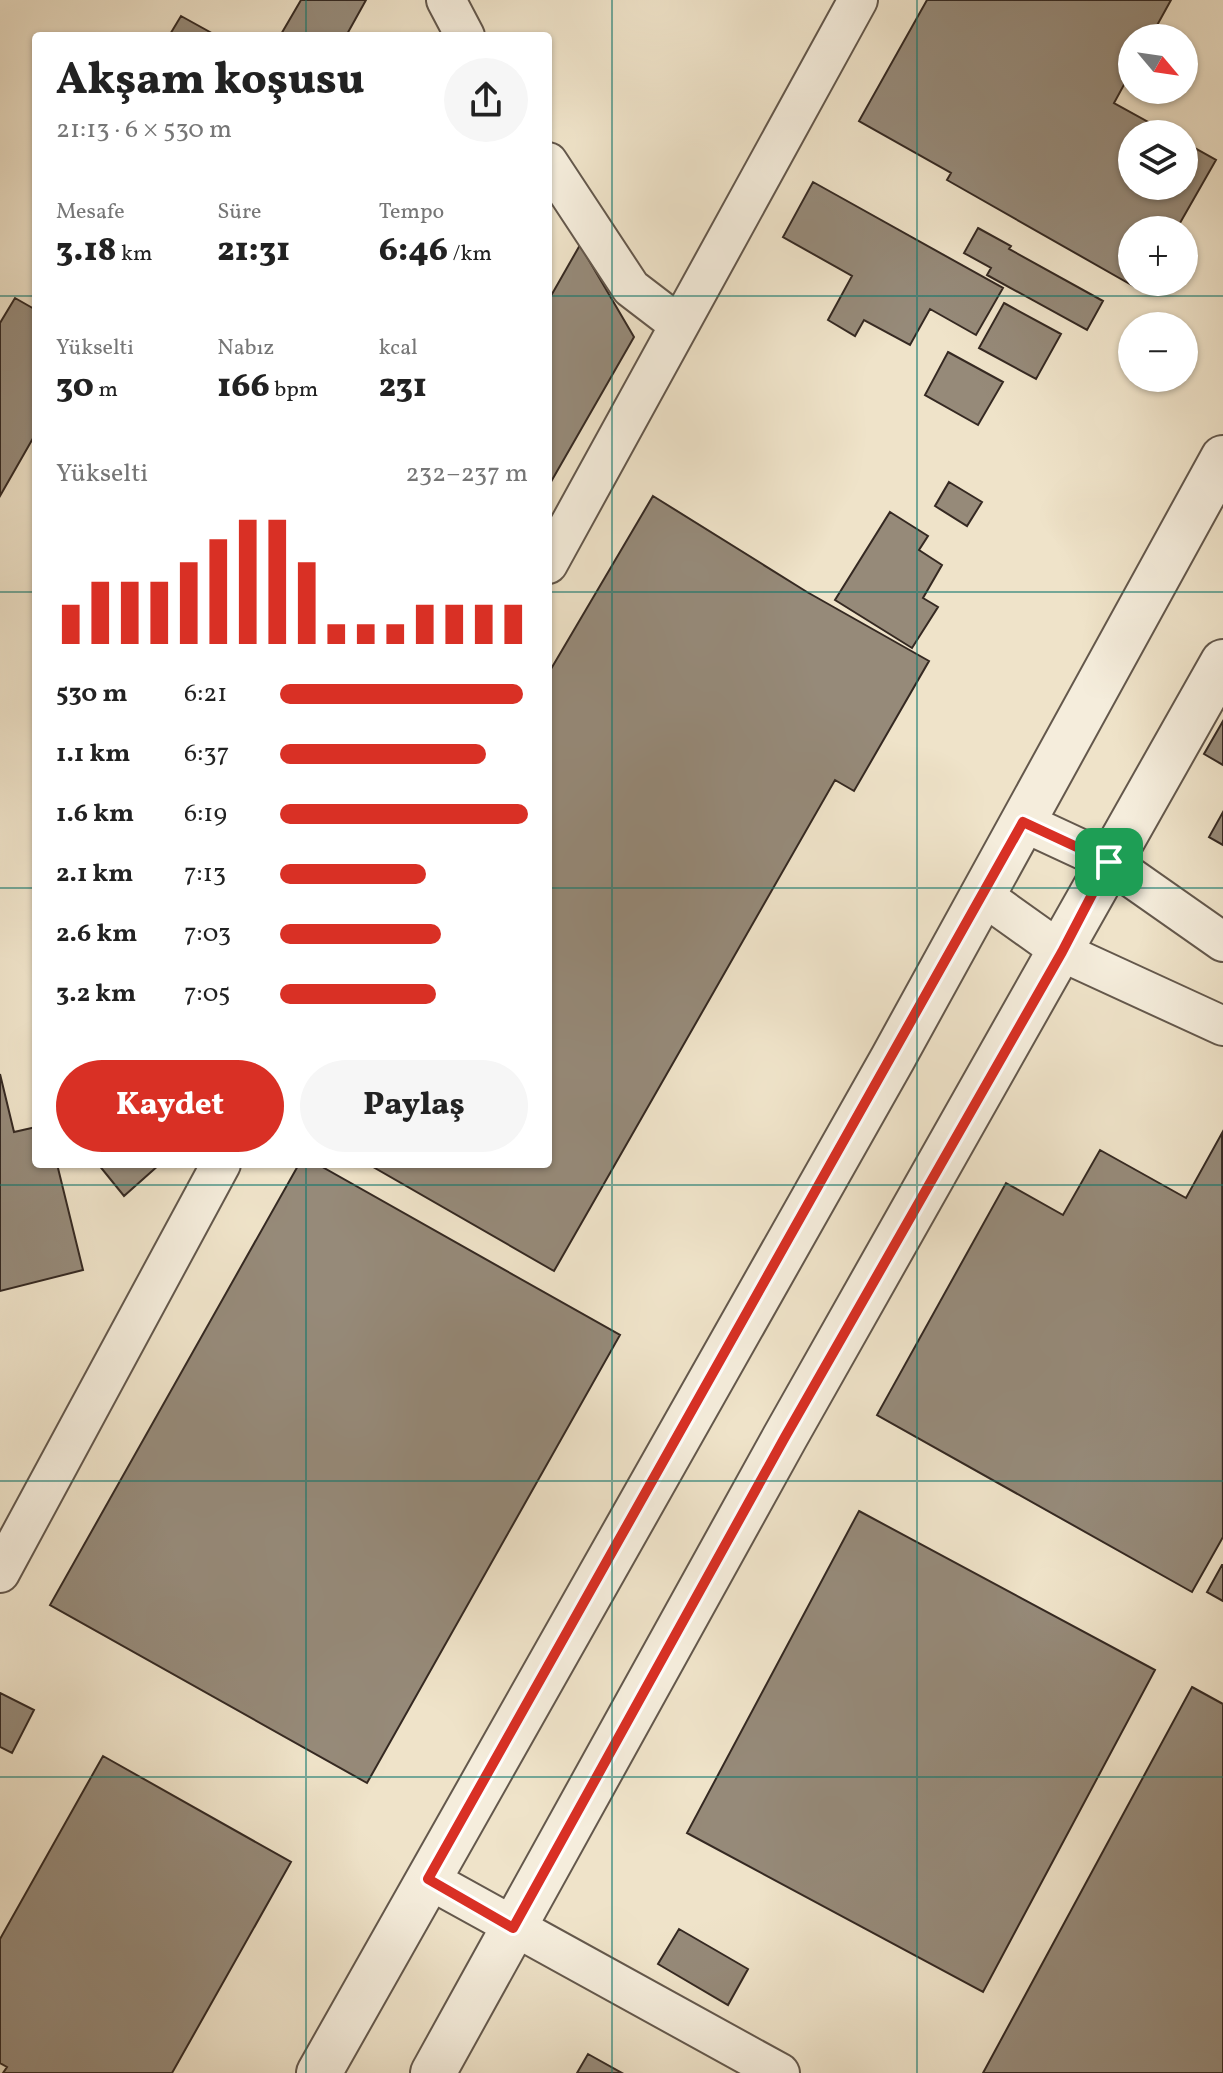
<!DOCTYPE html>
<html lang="tr">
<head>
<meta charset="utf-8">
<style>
	body { margin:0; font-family:Vollkorn,serif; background:#f6f6f6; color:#222; height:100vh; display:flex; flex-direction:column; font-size:30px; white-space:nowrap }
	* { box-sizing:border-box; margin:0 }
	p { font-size:26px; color:#767676 }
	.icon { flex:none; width:44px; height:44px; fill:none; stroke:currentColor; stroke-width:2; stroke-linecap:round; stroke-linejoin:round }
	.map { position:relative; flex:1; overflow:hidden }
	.panel { position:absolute; left:32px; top:32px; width:520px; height:1136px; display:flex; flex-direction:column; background:#fff; border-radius:8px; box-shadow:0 2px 6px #0004 }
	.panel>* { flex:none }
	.needle { width:52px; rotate:119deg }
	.tools { position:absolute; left:1118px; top:24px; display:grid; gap:16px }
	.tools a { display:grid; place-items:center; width:80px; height:80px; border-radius:50%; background:#fff; box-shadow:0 2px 6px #0004; font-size:40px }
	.pin { position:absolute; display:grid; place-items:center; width:68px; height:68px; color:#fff; margin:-34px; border-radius:16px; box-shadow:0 4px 12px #0006 }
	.round { display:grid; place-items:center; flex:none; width:84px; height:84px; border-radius:42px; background:#f6f6f6 }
	.summary { display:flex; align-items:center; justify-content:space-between; height:136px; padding:0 24px }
	h1 { font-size:44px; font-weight:800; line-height:60px }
	.metrics { display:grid; grid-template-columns:repeat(3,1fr); gap:12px; height:136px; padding:8px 24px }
	.metrics div { display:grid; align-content:center }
	.metrics b { font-size:34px; font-weight:800 }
	.metrics small { font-size:22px; font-weight:400 }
	.metrics p { font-size:22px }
	.chart { height:224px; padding:16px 24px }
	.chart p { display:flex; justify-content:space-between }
	.chart svg { width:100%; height:144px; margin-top:8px; stroke:#d93025; stroke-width:6 }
	.button { display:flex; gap:16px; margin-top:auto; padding:16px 24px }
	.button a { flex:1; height:92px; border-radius:48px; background:#d93025; color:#fff; font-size:32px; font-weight:800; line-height:92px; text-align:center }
	.button a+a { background:#f6f6f6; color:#222 }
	ul { padding:0 24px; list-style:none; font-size:26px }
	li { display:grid; grid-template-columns:128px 96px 1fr; align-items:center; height:60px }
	li i { height:20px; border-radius:10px; background:#d93025 }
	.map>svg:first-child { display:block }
	.building { fill:#968a79; stroke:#352922; stroke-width:2 }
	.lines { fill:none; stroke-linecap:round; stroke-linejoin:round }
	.minor-casing { stroke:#64584c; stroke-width:42 }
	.tertiary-casing { stroke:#64584c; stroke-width:48 }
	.minor { stroke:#f5eddc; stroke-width:38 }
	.tertiary { stroke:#f5eddc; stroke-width:44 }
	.route-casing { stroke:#fff; stroke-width:16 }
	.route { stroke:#d93025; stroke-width:10 }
	.grid { fill:none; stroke:#0f766e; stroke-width:2; stroke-opacity:0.55 }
</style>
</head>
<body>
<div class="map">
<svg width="1223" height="2073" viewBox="0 0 1223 2073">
	<rect width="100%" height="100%" fill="#efe3c9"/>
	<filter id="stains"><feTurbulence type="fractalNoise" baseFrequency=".0025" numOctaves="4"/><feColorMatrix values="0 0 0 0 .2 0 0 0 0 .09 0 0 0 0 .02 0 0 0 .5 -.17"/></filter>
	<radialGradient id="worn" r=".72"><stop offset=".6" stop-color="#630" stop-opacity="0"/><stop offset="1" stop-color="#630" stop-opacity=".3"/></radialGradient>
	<!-- building -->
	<path class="building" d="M301,0H366L346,36H280Z
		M927,0H1171L1150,38H1132V70L1114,103L1170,134H1132V186H1184V142L1216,160L1176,230H1132V282H1147L1142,291L947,180L951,173L859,121Z
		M181,16L217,36H169Z
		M813,182L1003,288L976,335L930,309L910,345L864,320L855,336L828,320L852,276L783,237Z
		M978,228L1011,246L1009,249L1103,301L1087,330L987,275L991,268L964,253Z
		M580,245L634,337L548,487V301Z
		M15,298L36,310V433L0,496V323Z
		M1004,303L1061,334L1036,379L979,348Z
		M948,352L1003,382L978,425L925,395Z
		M949,482L982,502L967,526L935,506Z
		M653,496L807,592L929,661L854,791L835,780L554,1271L368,1164H548V674Z
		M890,512L928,536L919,550L942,565L923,598L938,607L912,648L835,600Z
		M1223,721V765L1204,754Z
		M1223,812V845L1209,837Z
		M0,1074L14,1132L36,1127V1164H57L83,1270L0,1291Z
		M1222,1133L1223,1537L1192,1592L877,1415L1006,1183L1063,1215L1100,1150L1186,1198Z
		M98,1164H160L124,1196Z
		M299,1164H317L620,1335L367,1783L50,1605Z
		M859,1511L1155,1670L983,1992L687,1833Z
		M1222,1565H1223V1601L1207,1592Z
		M1192,1687L1223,1704V2073H983Z
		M0,1693L34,1710L12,1753L0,1747Z
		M103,1756L291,1862L172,2073H3L7,2067L0,2063V1939Z
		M679,1929L748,1969L728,2005L658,1964Z
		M588,2054L622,2073H577Z"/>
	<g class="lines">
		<defs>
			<path id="minor" d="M446,0L465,36
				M548,162L631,288L678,324
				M548,564L858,0
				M1023,822L1109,862L1223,942
				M982,895L1062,952L1223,1026
				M0,1573L221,1164
				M428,1879L780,2073"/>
			<path id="tertiary" d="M319,2073L893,1058L1223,458
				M433,2073L785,1437L1223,662"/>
		</defs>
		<!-- minor casing -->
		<use href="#minor" class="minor-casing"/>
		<!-- tertiary casing -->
		<use href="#tertiary" class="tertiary-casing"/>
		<!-- minor -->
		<use href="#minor" class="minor"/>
		<!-- tertiary -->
		<use href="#tertiary" class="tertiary"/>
	</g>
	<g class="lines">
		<defs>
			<path id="route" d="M1023,822L1109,862L1062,952L785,1437L513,1928L428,1879Z"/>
		</defs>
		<!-- route casing -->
		<use href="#route" class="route-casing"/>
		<!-- route -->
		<use href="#route" class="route"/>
	</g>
	<!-- grid -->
	<path class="grid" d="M306,0V36M612,0V2073M917,0V2073M0,296H36M548,296H1223M0,592H36M548,592H1223M0,888H36M548,888H1223M306,1164V2073M0,1185H1223M0,1481H1223M0,1777H1223"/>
	<rect width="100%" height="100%" filter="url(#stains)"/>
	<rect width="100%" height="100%" fill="url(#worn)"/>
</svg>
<div class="tools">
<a><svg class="needle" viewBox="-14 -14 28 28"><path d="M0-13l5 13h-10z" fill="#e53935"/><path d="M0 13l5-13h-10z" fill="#767676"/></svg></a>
<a><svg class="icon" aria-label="layers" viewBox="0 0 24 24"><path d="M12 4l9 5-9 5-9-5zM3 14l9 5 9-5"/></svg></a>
<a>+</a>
<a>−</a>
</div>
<div class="pin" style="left:1109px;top:862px;background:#1e9e55"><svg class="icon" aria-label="arrive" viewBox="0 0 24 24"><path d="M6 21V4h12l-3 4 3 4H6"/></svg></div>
<section class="panel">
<div class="summary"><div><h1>Akşam koşusu</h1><p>21:13 · 6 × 530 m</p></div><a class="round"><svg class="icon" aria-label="share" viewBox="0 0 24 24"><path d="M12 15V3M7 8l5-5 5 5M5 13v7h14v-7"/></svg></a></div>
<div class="metrics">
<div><p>Mesafe</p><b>3.18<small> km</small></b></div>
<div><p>Süre</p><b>21:31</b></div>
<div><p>Tempo</p><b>6:46<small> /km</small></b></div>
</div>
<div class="metrics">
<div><p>Yükselti</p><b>30<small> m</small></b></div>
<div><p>Nabız</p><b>166<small> bpm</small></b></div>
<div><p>kcal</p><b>231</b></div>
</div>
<div class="chart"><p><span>Yükselti</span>232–237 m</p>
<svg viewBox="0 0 160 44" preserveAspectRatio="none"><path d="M5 44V32M15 44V25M25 44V25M35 44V25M45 44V19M55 44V12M65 44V6M75 44V6M85 44V19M95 44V38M105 44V38M115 44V38M125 44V32M135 44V32M145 44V32M155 44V32"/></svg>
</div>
<ul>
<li><b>530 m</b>6:21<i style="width:98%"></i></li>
<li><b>1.1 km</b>6:37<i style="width:83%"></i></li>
<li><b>1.6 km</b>6:19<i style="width:100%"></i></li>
<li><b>2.1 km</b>7:13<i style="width:59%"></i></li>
<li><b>2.6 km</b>7:03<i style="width:65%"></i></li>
<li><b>3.2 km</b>7:05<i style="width:63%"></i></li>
</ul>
<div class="button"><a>Kaydet</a><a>Paylaş</a></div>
</section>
</div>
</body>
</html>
